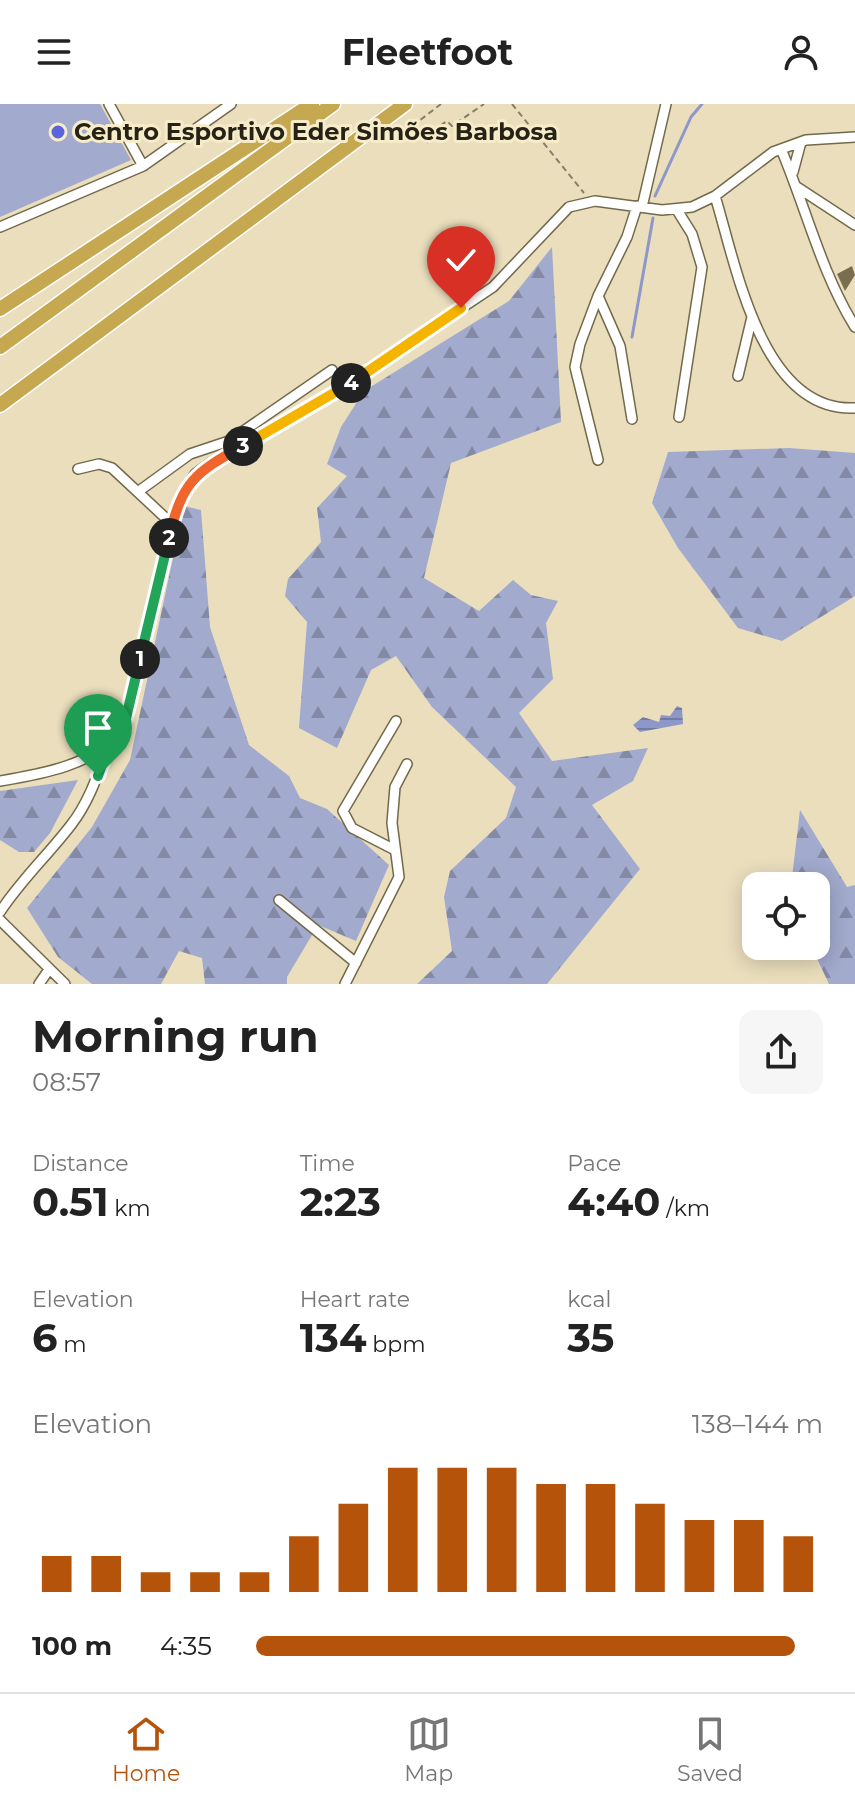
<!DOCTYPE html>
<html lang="en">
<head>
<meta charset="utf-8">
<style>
	body { margin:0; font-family:Montserrat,sans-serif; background:#f6f6f6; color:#222; height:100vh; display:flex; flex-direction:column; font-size:30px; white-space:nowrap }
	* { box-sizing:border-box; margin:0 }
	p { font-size:26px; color:#767676 }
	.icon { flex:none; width:44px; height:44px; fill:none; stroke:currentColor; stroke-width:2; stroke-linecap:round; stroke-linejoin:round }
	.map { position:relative; height:880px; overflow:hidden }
	.panel { display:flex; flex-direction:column; background:#fff; flex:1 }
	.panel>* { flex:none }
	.tools { position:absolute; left:742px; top:768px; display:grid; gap:16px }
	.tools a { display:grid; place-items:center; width:88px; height:88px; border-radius:16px; background:#fff; box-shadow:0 4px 20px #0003; font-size:40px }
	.pin { position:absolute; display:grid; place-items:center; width:68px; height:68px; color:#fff; margin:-82px -34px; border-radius:50% 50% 50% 0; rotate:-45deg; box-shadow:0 0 8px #0007 }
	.pin .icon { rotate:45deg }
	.km { position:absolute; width:40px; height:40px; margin:-20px; border-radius:50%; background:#222; color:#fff; font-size:22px; line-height:40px; text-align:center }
	.round { display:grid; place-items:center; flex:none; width:84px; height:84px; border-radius:16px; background:#f6f6f6 }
	.headline { display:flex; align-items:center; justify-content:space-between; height:136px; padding:0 32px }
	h1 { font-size:44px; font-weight:700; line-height:60px }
	.figures { display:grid; grid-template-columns:repeat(3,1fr); gap:12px; height:136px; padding:8px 32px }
	.figures div { display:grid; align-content:center }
	.figures b { font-size:40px; font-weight:700 }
	.figures small { font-size:22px; font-weight:400 }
	.figures p { font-size:22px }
	.chart { height:224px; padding:16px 32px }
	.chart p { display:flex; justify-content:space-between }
	.chart svg { width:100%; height:144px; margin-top:8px; stroke:#b45309; stroke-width:6 }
	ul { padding:0 32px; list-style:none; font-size:26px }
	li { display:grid; grid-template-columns:128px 96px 1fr; align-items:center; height:60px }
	li i { height:20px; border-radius:10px; background:#b45309 }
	header { display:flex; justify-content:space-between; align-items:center; height:104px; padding:0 32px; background:#fff; font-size:36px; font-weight:700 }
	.dock { display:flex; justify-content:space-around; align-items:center; height:112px; border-top:2px solid #e0e0e0; background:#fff; font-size:22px; color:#767676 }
	.dock a { display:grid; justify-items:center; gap:4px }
	.dock .current { color:#b45309 }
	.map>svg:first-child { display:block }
	.green { fill:#a2aacd }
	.forest { fill:url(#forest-firs) }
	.water { fill:url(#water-rules) }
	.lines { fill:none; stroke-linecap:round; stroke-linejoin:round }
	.stream { stroke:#8d97c9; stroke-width:3 }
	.building { fill:#786e50 }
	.minor-casing { stroke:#73694b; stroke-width:12 }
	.highway-casing { stroke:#fff; stroke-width:17 }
	.path { stroke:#877f68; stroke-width:2; stroke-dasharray:6 4; stroke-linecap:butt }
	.minor { stroke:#fff; stroke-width:9 }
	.highway { stroke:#c5a84f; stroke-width:14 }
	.split-1-casing { stroke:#fff; stroke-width:16 }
	.split-2-casing { stroke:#fff; stroke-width:16 }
	.split-3-casing { stroke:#fff; stroke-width:16 }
	.split-4-casing { stroke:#fff; stroke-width:16 }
	.split-5-casing { stroke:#fff; stroke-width:16 }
	.split-1 { stroke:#22a559; stroke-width:10 }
	.split-2 { stroke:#22a559; stroke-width:10 }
	.split-3 { stroke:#f0652b; stroke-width:10 }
	.split-4 { stroke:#f5b400; stroke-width:10 }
	.split-5 { stroke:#f5b400; stroke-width:10 }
	.poi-dot { fill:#5a64dc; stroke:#f7ecca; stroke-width:3 }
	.labels { text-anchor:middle; stroke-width:6; stroke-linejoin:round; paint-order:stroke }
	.poi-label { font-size:24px; font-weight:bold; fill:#262215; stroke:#f7ecca; text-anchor:start }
</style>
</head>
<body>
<header><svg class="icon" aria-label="menu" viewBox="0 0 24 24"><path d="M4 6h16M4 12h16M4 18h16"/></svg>Fleetfoot<svg class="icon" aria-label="person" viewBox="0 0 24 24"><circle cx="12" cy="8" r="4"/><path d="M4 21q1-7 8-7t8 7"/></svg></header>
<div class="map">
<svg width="855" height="880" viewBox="0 0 855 880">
	<defs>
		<pattern id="forest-firs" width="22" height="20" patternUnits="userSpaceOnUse" patternTransform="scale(2)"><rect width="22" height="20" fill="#a2aacd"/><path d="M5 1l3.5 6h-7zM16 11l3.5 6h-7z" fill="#848aa5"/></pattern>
		<pattern id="water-rules" width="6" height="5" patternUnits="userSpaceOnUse" patternTransform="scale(2)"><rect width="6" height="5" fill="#8d97c9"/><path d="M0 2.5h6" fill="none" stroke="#737ba2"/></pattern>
	</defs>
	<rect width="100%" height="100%" fill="#eadebd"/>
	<!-- green -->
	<path class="green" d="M0,0H100L131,56L0,113Z"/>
	<!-- forest -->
	<path class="forest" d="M552,143L561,318L451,359L424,474L479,507L513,476L531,491L558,497L546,519L553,575L519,609L552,657L648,644L633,677L592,701L640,765L547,880H417L452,847L444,793L450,767L506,714L516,683L432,603L396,552L371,566L337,644L299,624L307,518L285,492L288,475L321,438L317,404L347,372L327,360L341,323L364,287L509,197Z
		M789,344L855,349V492L782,537L738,524L678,444L652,399L668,348Z
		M184,402L201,406L210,523L249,641L289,672L300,694L327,705L389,761L356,837L318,821L287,873V880H205L202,854L179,847L161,880H92L58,853L27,804L92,723L130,656Z
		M78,676L50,729L34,748H19L0,736V687Z
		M800,706L847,783L855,781V880H829L811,842H816V782H791Z"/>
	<!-- water -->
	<path class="water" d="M677,602L682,604L683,620L640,628L633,621L643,613L659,618L661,611L670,612Z"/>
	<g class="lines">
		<!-- stream -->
		<path class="stream" d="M655,92L691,13L702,0
			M632,233L653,114"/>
	</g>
	<!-- building -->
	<path class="building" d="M852,162L855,171L845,187L837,170Z"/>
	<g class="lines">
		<defs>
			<path id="minor" d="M109,0L143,62
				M781,45C806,104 821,168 855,223
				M793,68L801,38
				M797,83L855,121
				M715,92C736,160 761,309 855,304
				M642,103L666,0
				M677,106L692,130L702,163L679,313
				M0,123L143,62L231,0
				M738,272L752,213
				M632,315L620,242L598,192L627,133L637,102
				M598,356L575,263L580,240L598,192
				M78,365L99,360L112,364L172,420
				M139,387L190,350L229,337L332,266
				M0,677C42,670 94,661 121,627L179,397L195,370L210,359L334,289L493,183L569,103L595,97L662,106L692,103L715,92L773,48L806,36L855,33
				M393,745L352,724L343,707L396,617
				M279,796L356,859
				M0,808C21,776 48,751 71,721C89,698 98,670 108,643
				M0,816L65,880
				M39,880L48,867
				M345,880L399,773L392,719L395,683L407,660"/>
			<path id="highway" d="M0,205L312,0
				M0,243L333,0
				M0,301L405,0"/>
		</defs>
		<!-- minor casing -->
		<use href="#minor" class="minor-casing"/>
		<!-- highway casing -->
		<use href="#highway" class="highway-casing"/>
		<!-- path -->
		<path class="path" d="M512,0L584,89
			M424,33L447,17L452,22L484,0
			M428,39L415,20L441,0"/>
		<!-- minor -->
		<use href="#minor" class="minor"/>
		<!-- highway -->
		<use href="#highway" class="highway"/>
	</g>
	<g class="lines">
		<defs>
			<path id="split-1" d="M98,672L108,643L126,614L140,555"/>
			<path id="split-2" d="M140,555L169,434"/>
			<path id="split-3" d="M169,434C182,378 194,369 243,342"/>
			<path id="split-4" d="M243,342L351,279"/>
			<path id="split-5" d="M351,279L461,204"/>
		</defs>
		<!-- split-1 casing -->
		<use href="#split-1" class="split-1-casing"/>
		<!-- split-2 casing -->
		<use href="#split-2" class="split-2-casing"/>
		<!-- split-3 casing -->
		<use href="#split-3" class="split-3-casing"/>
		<!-- split-4 casing -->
		<use href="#split-4" class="split-4-casing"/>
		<!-- split-5 casing -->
		<use href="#split-5" class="split-5-casing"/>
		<!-- split-1 -->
		<use href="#split-1" class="split-1"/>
		<!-- split-2 -->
		<use href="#split-2" class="split-2"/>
		<!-- split-3 -->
		<use href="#split-3" class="split-3"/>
		<!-- split-4 -->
		<use href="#split-4" class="split-4"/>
		<!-- split-5 -->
		<use href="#split-5" class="split-5"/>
	</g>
	<!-- markers -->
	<circle class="poi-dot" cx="58" cy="28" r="8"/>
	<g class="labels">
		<!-- poi labels -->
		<g class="poi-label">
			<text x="74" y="36">Centro Esportivo Eder Simões Barbosa</text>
		</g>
	</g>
</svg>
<div class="tools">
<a><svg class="icon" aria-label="locate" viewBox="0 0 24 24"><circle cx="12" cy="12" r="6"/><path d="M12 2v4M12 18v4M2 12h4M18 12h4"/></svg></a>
</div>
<div class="pin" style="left:98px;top:672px;background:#1e9e55"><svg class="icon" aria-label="arrive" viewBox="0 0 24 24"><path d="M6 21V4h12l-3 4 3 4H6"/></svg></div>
<div class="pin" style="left:461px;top:204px;background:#d93025"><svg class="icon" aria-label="check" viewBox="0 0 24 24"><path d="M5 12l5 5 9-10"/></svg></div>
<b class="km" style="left:140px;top:555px">1</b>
<b class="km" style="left:169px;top:434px">2</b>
<b class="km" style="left:243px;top:342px">3</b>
<b class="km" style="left:351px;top:279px">4</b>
</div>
<section class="panel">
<div class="headline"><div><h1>Morning run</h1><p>08:57</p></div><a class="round"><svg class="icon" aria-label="share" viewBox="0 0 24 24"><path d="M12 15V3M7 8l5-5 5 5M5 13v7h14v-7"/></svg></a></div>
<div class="figures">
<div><p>Distance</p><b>0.51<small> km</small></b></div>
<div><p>Time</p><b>2:23</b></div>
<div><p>Pace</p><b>4:40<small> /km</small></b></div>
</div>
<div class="figures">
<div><p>Elevation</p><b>6<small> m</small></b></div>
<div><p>Heart rate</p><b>134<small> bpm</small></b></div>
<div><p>kcal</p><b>35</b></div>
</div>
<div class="chart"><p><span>Elevation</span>138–144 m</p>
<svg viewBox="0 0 160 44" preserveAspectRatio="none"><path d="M5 44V33M15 44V33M25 44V38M35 44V38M45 44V38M55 44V27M65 44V17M75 44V6M85 44V6M95 44V6M105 44V11M115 44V11M125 44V17M135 44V22M145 44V22M155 44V27"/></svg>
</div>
<ul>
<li><b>100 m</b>4:35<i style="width:95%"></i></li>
</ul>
</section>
<nav class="dock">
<a class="current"><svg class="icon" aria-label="home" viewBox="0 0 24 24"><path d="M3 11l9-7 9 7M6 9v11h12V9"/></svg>Home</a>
<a><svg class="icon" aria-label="map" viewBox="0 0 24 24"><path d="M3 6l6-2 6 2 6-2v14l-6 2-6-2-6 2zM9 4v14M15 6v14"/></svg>Map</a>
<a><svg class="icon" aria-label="saved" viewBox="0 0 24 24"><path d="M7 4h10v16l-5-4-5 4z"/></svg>Saved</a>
</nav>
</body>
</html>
